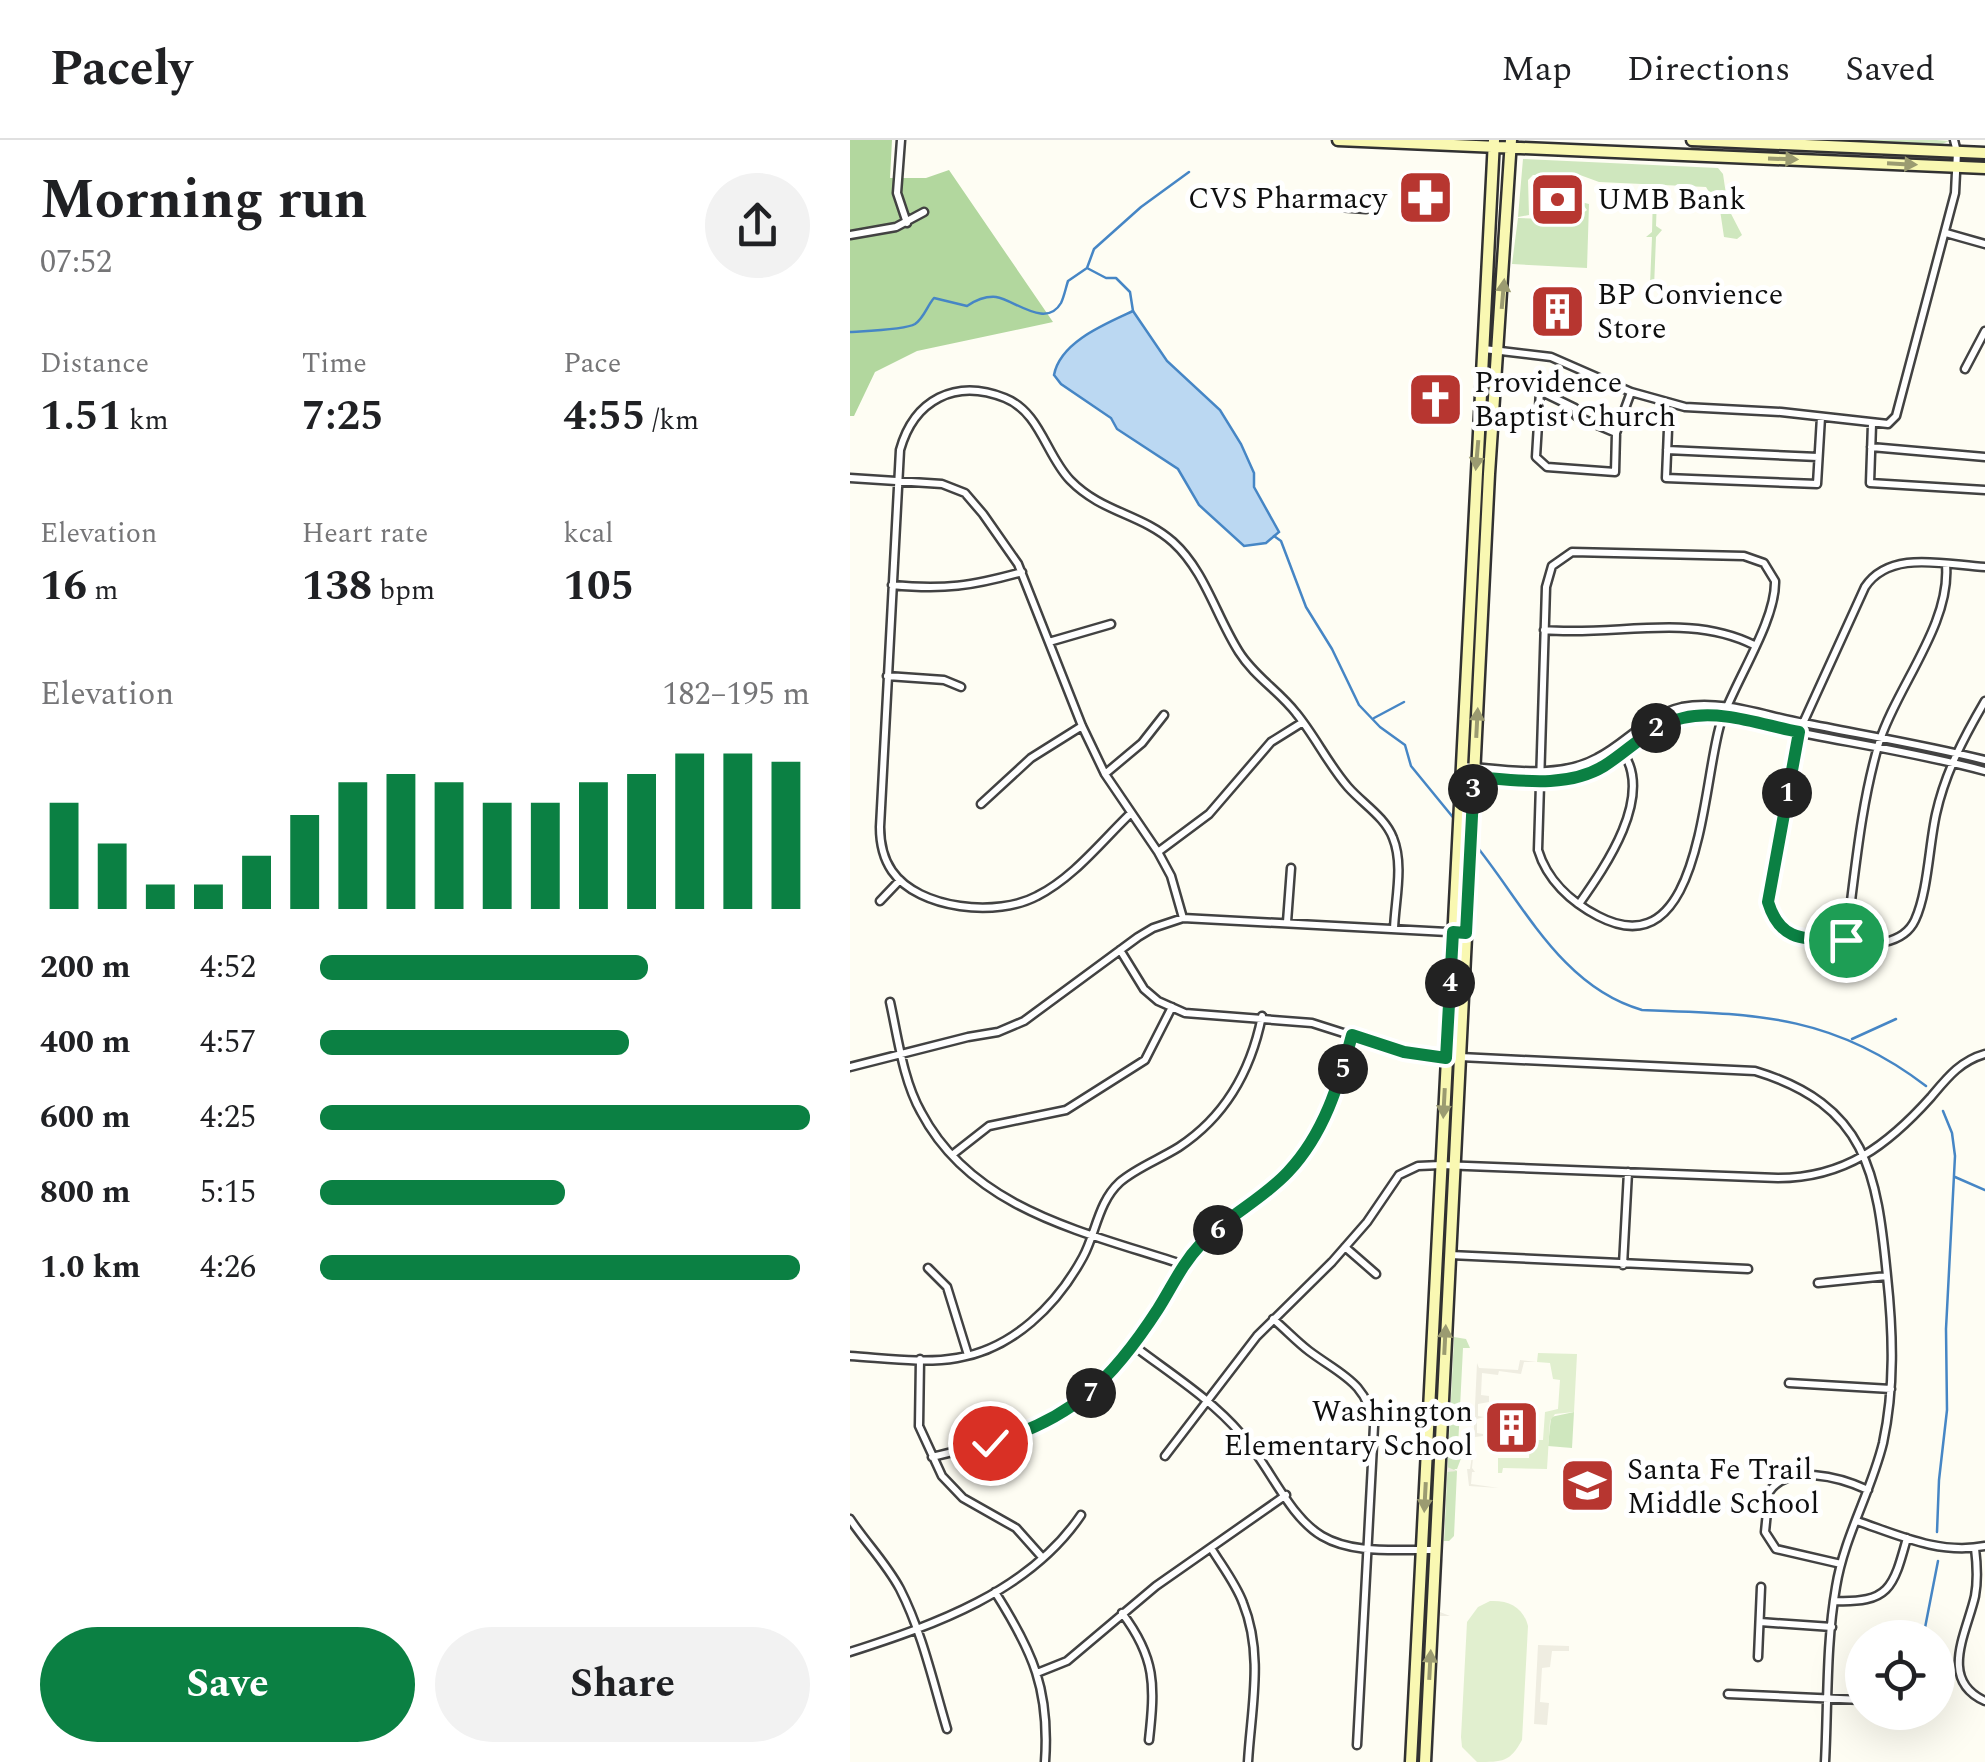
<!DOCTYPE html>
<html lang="en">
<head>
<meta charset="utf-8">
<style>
	body { margin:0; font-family:Spectral,serif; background:#f2f2f2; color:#202124; height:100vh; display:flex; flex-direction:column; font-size:38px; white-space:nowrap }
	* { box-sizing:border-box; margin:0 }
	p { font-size:32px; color:#757577 }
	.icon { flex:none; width:55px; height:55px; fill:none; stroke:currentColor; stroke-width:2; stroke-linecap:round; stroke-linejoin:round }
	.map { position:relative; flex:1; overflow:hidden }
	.drawer { display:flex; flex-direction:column; background:#fff; width:850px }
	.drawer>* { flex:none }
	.buttons { position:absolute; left:995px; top:1480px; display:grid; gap:20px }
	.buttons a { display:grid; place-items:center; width:110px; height:110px; border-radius:50%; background:#fff; box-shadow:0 10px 40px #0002; font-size:50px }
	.pin { position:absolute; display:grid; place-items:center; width:85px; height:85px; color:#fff; margin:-42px; border:5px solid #fff; border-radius:50%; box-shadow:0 2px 10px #0007 }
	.km { position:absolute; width:50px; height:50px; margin:-25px; border-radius:50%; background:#222; color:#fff; font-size:28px; line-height:50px; text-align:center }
	.round { display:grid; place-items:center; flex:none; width:105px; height:105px; border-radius:52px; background:#f2f2f2 }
	.head { display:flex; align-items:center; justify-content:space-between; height:170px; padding:0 40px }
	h1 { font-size:55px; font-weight:700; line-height:75px }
	.figures { display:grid; grid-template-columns:repeat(3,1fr); gap:15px; height:170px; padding:10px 40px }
	.figures div { display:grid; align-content:center }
	.figures b { font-size:42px; font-weight:700 }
	.figures small { font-size:28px; font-weight:400 }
	.figures p { font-size:28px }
	.chart { height:280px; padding:20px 40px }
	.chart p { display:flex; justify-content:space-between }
	.chart svg { width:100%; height:180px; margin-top:10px; stroke:#0b8043; stroke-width:6 }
	.primary-button { display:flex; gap:20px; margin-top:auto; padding:20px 40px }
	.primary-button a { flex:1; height:115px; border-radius:60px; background:#0b8043; color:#fff; font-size:40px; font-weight:700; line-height:115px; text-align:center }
	.primary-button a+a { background:#f2f2f2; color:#202124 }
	ul { padding:0 40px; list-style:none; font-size:32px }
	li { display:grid; grid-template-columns:160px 120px 1fr; align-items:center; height:75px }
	li i { height:25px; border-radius:12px; background:#0b8043 }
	header { display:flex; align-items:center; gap:60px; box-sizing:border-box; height:140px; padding:0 50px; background:#fff; border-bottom:2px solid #e0e0e0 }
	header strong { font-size:48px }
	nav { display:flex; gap:55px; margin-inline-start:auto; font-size:35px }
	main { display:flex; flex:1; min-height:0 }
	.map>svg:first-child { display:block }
	.green { fill:#cfe7be }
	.forest { fill:#b2d79e }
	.pitch { fill:#e1efcf }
	.plaza { fill:#efede1 }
	.water { fill:#bbd8f2; stroke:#4686c5; stroke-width:2.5 }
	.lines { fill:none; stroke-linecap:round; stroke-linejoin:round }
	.stream { stroke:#4686c5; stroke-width:2.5 }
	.minor-casing { stroke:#424242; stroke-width:11 }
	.secondary-casing { stroke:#313131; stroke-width:15 }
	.minor { stroke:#fff; stroke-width:6 }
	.secondary { stroke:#f9f8b2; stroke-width:10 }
	.oneway { fill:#9b9b71 }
	.route-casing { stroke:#fff; stroke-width:20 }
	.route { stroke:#0b8043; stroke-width:12 }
	.labels { text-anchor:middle; stroke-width:10; stroke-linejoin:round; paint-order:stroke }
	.poi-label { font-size:30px; fill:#0f0f0f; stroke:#fff; text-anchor:start }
</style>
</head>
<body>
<header>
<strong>Pacely</strong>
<nav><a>Map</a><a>Directions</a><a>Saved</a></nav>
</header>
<main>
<section class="drawer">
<div class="head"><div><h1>Morning run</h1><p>07:52</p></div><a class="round"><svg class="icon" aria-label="share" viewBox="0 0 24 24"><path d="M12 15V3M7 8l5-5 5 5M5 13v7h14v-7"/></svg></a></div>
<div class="figures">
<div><p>Distance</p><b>1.51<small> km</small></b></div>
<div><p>Time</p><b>7:25</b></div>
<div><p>Pace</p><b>4:55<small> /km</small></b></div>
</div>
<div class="figures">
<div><p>Elevation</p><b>16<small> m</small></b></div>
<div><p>Heart rate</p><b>138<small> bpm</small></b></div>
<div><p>kcal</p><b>105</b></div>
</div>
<div class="chart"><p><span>Elevation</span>182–195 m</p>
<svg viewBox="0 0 160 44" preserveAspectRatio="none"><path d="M5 44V18M15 44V28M25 44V38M35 44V38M45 44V31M55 44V21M65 44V13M75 44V11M85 44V13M95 44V18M105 44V18M115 44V13M125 44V11M135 44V6M145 44V6M155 44V8"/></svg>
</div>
<ul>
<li><b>200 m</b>4:52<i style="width:67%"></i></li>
<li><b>400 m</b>4:57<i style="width:63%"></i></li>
<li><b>600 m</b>4:25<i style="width:100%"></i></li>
<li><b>800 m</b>5:15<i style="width:50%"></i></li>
<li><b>1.0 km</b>4:26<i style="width:98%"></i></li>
</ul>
<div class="primary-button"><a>Save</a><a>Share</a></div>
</section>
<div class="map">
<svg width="1135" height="1622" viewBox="0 0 1135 1622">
	<rect width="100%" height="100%" fill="#fefdf3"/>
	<!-- green -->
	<path class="green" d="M989,0H1086L1099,1L1088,6Z
		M673,19L868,28L873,34L878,68L892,95L887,99L874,97L870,70L856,47L749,42L730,35H683L678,40L679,75L668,77Z
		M812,52V59L807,58L806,86L812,90L806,97L804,148H809L796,150L800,145L802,97H796L802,92L803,55L798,56V53Z
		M731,62L739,64L737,128L662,124L668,78L724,80L737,70Z
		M604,1197L616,1199L620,1208H613L608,1307L615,1308L607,1329H604L607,1331L604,1396L599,1401H594Z
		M724,1272L722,1308L698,1306L701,1277Z"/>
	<!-- forest -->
	<path class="forest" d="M0,0H42L40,38H76L99,30L203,182L67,211L25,232L4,276H0Z"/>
	<!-- pitch -->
	<path class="pitch" d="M688,1213L727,1214L724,1272L705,1274L700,1281L697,1329L653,1328L652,1333H648V1318H679L680,1300H693L695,1272L708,1269L710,1240L703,1239L700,1223L687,1222Z
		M640,1461C659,1460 673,1467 678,1486L672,1600C660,1622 653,1622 627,1622L612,1607L611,1597L617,1482L628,1467Z"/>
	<!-- plaza -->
	<path class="plaza" d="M604,1197L597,1327L607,1331L597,1332L594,1401L591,1399L601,1200Z
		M670,1220L687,1222H674L671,1234L649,1231L648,1235L632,1233L631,1255L639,1256V1262L628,1264V1276L634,1277L627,1279V1293L633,1294V1296L625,1297L622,1328L625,1332H622L621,1344L649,1348L619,1346L617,1329H620L623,1309L627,1223L629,1228L668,1230Z
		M593,1419L590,1472L600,1476H590L583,1622H580L590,1422Z
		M688,1505L719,1506V1511H702L700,1527L692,1528L690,1562L699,1563L697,1585L684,1584Z"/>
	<!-- water -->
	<path class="water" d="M283,171L317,221L370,270L391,304L404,333V347L429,392L416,403L394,406L349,365L328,329L267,289L261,278L211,244L204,235C210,202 255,184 283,171Z"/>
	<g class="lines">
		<!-- stream -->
		<path class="stream" d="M237,128L256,138H266L280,152L283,171
			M0,192C13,191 55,190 65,184C74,178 77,166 84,158L117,166C126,160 135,156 146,157C165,160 196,189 211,163C214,157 216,147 218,141L237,128L244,109L291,67L339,32
			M424,396L431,401L456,467L482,509L509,565L530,587L555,605L561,626L606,681
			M524,578L554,562
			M624,703C673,763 711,847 792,870C905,874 982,874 1076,946
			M1002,899L1046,879
			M1105,1037L1135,1050
			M1087,1392L1089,1340L1097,1270L1096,1189L1105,1016L1102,993L1093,971
			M1073,1498L1088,1421"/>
		<defs>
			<path id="minor" d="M51,0L47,53L57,83
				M488,67L516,69
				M1096,93L1135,104
				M0,95L46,87L74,72
				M634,209L701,217L781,252L835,267L931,272L1038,284L1046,276L1105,53L1107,12L1104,0
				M1115,229L1135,191
				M1022,284L1020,343L1135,350
				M818,289L816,338L967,344L971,277
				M766,293L726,276L725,268L690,251L686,317L697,327L765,332L766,293L781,252
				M1021,307L1135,317
				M817,310L968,317
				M0,338L92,344L115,353L133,374L168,424L232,586L255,634L308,712L321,736L333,778
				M722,412L894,416L914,423L925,441C926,481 885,541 871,582C852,639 853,831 748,776C721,762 697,740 688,710L696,447L702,426Z
				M1135,427C1096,425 1040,409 1015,447L949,592L918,762C922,775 926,788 939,795C954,802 1017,803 1035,802C1048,799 1059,793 1065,780C1078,752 1079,705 1086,674C1095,633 1114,597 1135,561
				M42,445C94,450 122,446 172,432
				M694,490C764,497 839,472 904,505
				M199,502L261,484
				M37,536L94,540L111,547
				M611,626C655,629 707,640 747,618C778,602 797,575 832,567C872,559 915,576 954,583C1014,595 1075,605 1135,620
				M255,634L292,603L314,575
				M622,637C661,639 705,648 743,632C776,617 797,585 834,578C867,571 901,583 932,589C1000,603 1069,613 1135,631
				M131,664L181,618L232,586
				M280,674C251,702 223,738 187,756C148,777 69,770 42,731C33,718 30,703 30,687L50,310C64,260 105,238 155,258C190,272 196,315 220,340C252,373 290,373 323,402C355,431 366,476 389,512C404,536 429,551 446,573C465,596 478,624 498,647C513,664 535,677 543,698C554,725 545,760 544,789
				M308,712L359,674L421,602L453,582
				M30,761L50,740
				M729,764C755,727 805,656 772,611
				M437,782L441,728
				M996,800C1005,735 1010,667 1029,603C1046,548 1101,484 1096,425
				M270,810L294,849L308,861L335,873L462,883L553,912L596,918
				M40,862C48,898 53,940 71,972C123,1071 236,1092 334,1125
				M610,917L905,931C1017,965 1027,1033 1037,1136C1043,1192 1045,1247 1033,1303C1021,1352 994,1397 986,1447C976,1504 978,1564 975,1622
				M0,927L118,897L148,892L174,881L288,797L303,788L333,778L616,793
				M102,1015L139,986L216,970L295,920L322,867
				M495,1107L526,1134
				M600,1115L898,1129
				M773,1125L778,1032
				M78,1128L97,1147L118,1215
				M968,1143L1037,1136
				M423,1179C435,1189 446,1201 459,1211C491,1235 517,1242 524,1286L507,1605
				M284,1206C321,1234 361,1259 391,1294C418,1323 438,1376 472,1396C504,1415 549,1409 585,1410
				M0,1216C34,1218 73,1224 107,1218C163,1209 207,1165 233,1117C246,1093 248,1062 270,1042C286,1028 310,1019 329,1007C376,976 401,931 412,876
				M70,1219L69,1286L92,1336L113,1358L166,1388L191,1416
				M939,1243L1041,1249
				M315,1316L407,1196L482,1122L517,1082L549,1035L568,1026L591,1025L928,1038C995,1038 1038,1005 1081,957C1097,938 1110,921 1135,914
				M82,1317C169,1296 227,1283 283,1207C308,1174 323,1135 350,1105C375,1077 413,1060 439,1032C474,994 489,944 502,895
				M0,1379C16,1403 36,1423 50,1449C72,1492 83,1542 97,1589
				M1007,1381C1048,1395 1090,1415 1135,1406
				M361,1408C372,1426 386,1444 393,1463C414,1515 401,1569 398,1622
				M1125,1408C1127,1424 1128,1440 1125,1456C1117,1492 1088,1540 1135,1561
				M991,1424L926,1409L915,1392L919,1352C938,1323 990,1337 1018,1350
				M145,1452C183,1512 200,1550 195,1622
				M984,1461C1039,1463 1043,1449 1057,1398
				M272,1473C306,1518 305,1545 299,1600
				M910,1482L982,1487
				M0,1512C84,1485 179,1452 231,1375
				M908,1517L911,1447
				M187,1533L217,1521L306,1446L436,1355
				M878,1554L1012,1560"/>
			<path id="secondary" d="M488,0L1135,28
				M842,0L1135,13
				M561,1622L644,0
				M575,1622L639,334L661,0"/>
		</defs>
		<!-- minor casing -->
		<use href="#minor" class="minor-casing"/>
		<!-- secondary casing -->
		<use href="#secondary" class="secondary-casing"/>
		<!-- minor -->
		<use href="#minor" class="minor"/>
		<!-- secondary -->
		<use href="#secondary" class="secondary"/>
	</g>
	<!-- one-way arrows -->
	<defs><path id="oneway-solid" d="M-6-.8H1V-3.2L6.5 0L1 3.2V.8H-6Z" transform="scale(2.5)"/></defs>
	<g class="oneway">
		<use href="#oneway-solid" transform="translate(933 19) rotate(2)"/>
		<use href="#oneway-solid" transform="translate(1052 24) rotate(3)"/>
		<use href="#oneway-solid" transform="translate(653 154) rotate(-85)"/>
		<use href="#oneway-solid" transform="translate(627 315) rotate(95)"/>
		<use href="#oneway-solid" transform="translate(627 583) rotate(-87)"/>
		<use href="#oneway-solid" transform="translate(594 963) rotate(93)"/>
		<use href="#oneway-solid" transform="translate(595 1200) rotate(-87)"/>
		<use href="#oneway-solid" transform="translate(575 1357) rotate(93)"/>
		<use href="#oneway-solid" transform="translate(580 1525) rotate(-87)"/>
	</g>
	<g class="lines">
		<defs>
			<path id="route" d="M140,1303C223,1279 262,1240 308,1169C322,1147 332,1124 350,1105C375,1077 412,1060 438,1032C474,994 489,944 502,895L554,912L596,918L603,792L616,793L624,637C666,640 716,649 754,626C781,609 801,585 833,578C871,569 912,585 949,592L918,762C931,805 958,798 996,800"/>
		</defs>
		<!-- route casing -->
		<use href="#route" class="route-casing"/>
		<!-- route -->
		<use href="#route" class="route"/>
	</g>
	<!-- icons -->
	<defs>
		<symbol id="pharmacy-square" viewBox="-11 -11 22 22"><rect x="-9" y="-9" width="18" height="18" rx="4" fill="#b73630" stroke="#fff"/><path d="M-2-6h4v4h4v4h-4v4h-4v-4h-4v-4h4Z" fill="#fff"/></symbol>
		<symbol id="bank-square" viewBox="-11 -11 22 22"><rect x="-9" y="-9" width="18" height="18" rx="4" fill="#b73630" stroke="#fff"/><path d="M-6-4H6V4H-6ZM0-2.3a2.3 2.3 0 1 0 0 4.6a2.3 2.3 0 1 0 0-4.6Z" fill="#fff"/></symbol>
		<symbol id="building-square" viewBox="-11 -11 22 22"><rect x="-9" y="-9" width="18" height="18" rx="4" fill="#b73630" stroke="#fff"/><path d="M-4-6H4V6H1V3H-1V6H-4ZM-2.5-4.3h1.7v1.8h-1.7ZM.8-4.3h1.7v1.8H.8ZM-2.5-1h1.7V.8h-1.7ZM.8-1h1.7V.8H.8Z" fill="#fff"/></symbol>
		<symbol id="church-square" viewBox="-11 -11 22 22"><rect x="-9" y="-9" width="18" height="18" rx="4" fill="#b73630" stroke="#fff"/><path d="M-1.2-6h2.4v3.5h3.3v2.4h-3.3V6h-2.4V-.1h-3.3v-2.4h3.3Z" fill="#fff"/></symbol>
		<symbol id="school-square" viewBox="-11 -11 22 22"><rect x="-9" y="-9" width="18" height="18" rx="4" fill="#b73630" stroke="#fff"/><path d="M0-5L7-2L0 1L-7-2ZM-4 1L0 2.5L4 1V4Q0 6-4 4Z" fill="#fff"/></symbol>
	</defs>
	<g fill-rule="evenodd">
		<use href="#pharmacy-square" x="544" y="26" width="63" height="63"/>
		<use href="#bank-square" x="676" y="28" width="63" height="63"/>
		<use href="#building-square" x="676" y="140" width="63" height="63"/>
		<use href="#church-square" x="554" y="228" width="63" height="63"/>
		<use href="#building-square" x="630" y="1256" width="63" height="63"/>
		<use href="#school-square" x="706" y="1314" width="63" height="63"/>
	</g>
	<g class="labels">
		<!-- poi labels -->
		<g class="poi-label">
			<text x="537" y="68" text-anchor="end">CVS Pharmacy</text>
			<text x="747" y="69">UMB Bank</text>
			<text x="747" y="164">BP Convience<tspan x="747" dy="34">Store</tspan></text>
			<text x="624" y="252">Providence<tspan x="624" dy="34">Baptist Church</tspan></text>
			<text x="623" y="1281" text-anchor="end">Washington<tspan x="623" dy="34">Elementary School</tspan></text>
			<text x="777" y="1339">Santa Fe Trail<tspan x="777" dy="34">Middle School</tspan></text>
		</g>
	</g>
</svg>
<div class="buttons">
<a><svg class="icon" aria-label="locate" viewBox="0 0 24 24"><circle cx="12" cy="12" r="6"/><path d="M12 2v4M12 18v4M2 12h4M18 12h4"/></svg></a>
</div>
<div class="pin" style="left:996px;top:800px;background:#1e9e55"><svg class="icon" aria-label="arrive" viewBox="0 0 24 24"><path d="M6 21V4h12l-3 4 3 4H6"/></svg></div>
<div class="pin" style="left:140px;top:1303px;background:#d93025"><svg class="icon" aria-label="check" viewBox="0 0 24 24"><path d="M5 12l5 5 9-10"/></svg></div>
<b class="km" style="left:937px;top:653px">1</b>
<b class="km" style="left:806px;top:588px">2</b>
<b class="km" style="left:623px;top:649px">3</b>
<b class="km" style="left:600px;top:843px">4</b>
<b class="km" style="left:493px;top:929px">5</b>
<b class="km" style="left:368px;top:1090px">6</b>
<b class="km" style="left:241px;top:1253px">7</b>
</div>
</main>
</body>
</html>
